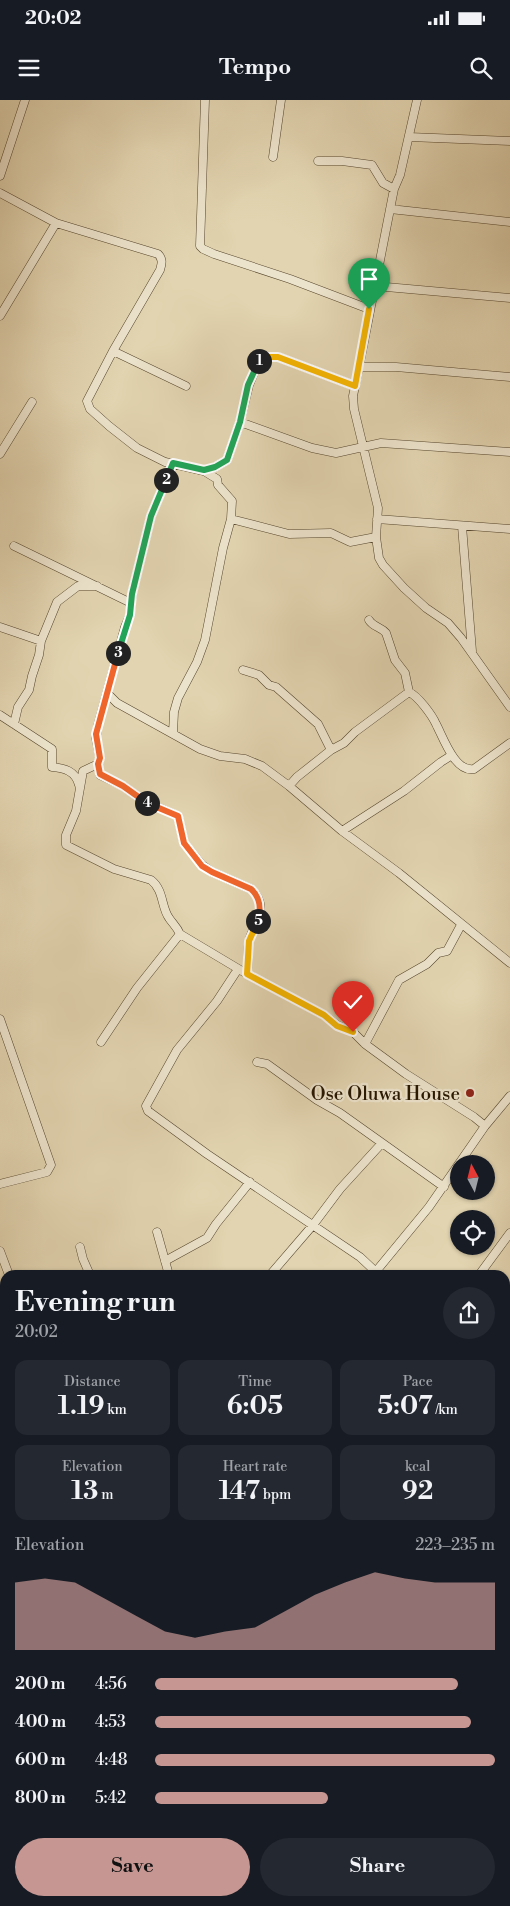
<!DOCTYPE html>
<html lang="en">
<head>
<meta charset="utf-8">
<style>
	body { margin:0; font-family:"Libre Bodoni",serif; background:#242831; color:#f1f3f6; height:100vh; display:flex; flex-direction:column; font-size:19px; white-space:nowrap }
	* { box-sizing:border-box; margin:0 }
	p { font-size:16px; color:#9ea1a6 }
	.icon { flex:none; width:28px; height:28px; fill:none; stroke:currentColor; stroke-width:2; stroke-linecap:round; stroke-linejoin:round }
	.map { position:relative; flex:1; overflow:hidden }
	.side { position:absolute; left:0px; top:1170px; width:510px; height:636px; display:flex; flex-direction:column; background:#171b24; border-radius:15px 15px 0 0; box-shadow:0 1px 4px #0004 }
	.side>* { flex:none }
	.needle { width:32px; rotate:353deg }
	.buttons { position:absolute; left:450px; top:1055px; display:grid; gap:10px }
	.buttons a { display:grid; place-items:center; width:45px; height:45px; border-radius:50%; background:#171b24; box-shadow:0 1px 4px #0004; font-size:25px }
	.pin { position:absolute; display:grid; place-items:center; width:42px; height:42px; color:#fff; margin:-51px -21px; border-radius:50% 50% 50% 0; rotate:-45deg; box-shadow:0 0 5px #0007 }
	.pin .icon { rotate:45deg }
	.km { position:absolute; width:25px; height:25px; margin:-12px; border-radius:50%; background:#222; color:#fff; font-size:14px; line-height:25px; text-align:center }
	.round { display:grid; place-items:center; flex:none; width:52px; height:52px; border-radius:26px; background:#242831 }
	.headline { display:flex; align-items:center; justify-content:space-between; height:85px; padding:0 15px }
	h1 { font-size:28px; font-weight:800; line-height:38px }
	.stats { display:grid; grid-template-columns:repeat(3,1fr); gap:8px; height:85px; padding:5px 15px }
	.stats div { display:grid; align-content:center; border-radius:12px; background:#242831; text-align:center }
	.stats b { font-size:25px; font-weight:800 }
	.stats small { font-size:14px; font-weight:400 }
	.stats p { font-size:14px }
	.chart { height:140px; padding:10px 15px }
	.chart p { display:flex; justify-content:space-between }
	.chart svg { width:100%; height:90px; margin-top:5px; fill:#c59692; opacity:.7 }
	.action { display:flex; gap:10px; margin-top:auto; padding:10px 15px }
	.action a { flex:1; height:58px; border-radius:30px; background:#c59692; color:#111; font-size:20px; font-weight:800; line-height:58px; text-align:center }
	.action a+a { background:#242831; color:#f1f3f6 }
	ul { padding:0 15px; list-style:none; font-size:16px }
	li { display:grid; grid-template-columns:80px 60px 1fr; align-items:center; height:38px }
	li i { height:12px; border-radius:6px; background:#c59692 }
	.status { display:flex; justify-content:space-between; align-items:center; height:35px; padding:0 25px; background:#171b24; direction:ltr }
	.status svg { height:14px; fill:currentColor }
	header { display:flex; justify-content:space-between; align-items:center; height:65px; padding:0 15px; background:#171b24; font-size:22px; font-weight:800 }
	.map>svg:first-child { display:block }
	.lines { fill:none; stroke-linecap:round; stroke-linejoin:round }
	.minor-casing { stroke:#55452c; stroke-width:9 }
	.minor { stroke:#ece3cc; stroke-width:8 }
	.split-1-casing { stroke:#fff; stroke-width:10 }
	.split-2-casing { stroke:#fff; stroke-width:10 }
	.split-3-casing { stroke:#fff; stroke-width:10 }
	.split-4-casing { stroke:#fff; stroke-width:10 }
	.split-5-casing { stroke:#fff; stroke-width:10 }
	.split-6-casing { stroke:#fff; stroke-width:10 }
	.split-1 { stroke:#f5b400; stroke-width:6 }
	.split-2 { stroke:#22a559; stroke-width:6 }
	.split-3 { stroke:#22a559; stroke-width:6 }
	.split-4 { stroke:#f0652b; stroke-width:6 }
	.split-5 { stroke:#f0652b; stroke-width:6 }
	.split-6 { stroke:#f5b400; stroke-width:6 }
	.poi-dot { fill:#8f2418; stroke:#ece3cc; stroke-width:2 }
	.labels { text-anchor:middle; stroke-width:4.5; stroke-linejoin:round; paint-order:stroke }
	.poi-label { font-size:19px; fill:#261500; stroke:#ece3cc; text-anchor:end }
</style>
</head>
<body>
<div class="status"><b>20:02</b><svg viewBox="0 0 49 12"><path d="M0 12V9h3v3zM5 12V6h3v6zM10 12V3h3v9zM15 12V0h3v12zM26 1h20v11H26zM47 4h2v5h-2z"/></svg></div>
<header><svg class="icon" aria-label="menu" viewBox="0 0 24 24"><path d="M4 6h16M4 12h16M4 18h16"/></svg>Tempo<svg class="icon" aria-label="search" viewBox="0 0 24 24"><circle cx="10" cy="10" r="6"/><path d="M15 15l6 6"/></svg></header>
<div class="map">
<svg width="510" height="1806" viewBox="0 0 510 1806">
	<rect width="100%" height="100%" fill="#e2d4b0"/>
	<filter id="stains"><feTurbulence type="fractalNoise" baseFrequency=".004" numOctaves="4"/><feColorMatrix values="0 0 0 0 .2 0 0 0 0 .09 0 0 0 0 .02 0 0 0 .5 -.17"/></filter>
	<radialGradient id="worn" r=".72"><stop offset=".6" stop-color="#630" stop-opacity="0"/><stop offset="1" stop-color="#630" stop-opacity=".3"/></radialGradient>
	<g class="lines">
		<defs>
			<path id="minor" d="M205,0L200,146L203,149L214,154L290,179L369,209
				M417,0L400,75L394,89L359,267L353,296L354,309L378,408L376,437L379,458L383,465L404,488L426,508L448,523L461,538L510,607
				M409,37L510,41
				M273,57L281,0
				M318,61H342L372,65L383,83L394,89
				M0,76L25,0
				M0,93L56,123L158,154C163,159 162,163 160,170L113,251L87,301L90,309L109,326L137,348L165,362L204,371L215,367L227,360L240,322L249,285L259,261L265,257H278L355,286
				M390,109L510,122
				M375,186L510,198
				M0,216L56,123
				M113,251L186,286
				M359,267H396L510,277
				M240,322L312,348L336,353L381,343L510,352
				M0,354L32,302
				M173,363L151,416L132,494L130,515L125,527L98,625L96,638L100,658L98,664L83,671L76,711L66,735V745L114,769L151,780C164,790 161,807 169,818C173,824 177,827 180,834L247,874L324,915L337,925L353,932L365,944L406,974L474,1017L485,1026
				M231,419L289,434L331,433L350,442L376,437
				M377,419L510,429
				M462,426L472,551
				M14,446L131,503
				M369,520C373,527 381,527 386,533L395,560L405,573L409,592C418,596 432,615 436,624C443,637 455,673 474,669L510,643
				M0,527L41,541
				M243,570L259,575L269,585L276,587L318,624L331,650
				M107,593L117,603L200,649L220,656L245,659L262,666L289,686L342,731L399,773L510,863
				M0,615L52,649V667C64,668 76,671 79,685
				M14,624L18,607L29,590L32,576L39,555L41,541L57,502L78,486H97
				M173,633L174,612L178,598L197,562L205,540L223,448L231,419L232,401L218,385L217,379L204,371
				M98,664L100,675L123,686L144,701L178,716L184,743L202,765L212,772L251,789C271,807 253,824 249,841C247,852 249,863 247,874
				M289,686L297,677L331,650L344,643L355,632L409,592
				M342,731L404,691L441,662L452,655
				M238,869L217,901L177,950L146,1006L148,1011L207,1054L360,1157L376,1172
				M0,919L51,1065L47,1072L0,1084
				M101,942L137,888L180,834
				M365,944L399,880L427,864L438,853L447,851L461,825
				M257,962L267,964L317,1000L340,1013L444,1087
				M157,1132L169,1175
				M80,1147L83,1159L90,1175
				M0,1151L9,1175
				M165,1161L207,1138L216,1124L250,1082
				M270,1175L313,1125L340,1089L382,1043
				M373,1175L429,1107L485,1026L510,996
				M479,1175L510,1133
				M505,1260L510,1253
				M505,1276L510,1279
				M0,1284L5,1285
				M505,1373L510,1366
				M0,1381L5,1374
				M505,1416L510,1418
				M505,1473L510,1466
				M0,1500L5,1496
				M0,1533L5,1541
				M0,1590L5,1586
				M505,1640L510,1641
				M0,1679L5,1677
				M0,1686L5,1695
				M505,1718L510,1720
				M505,1796L510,1798
				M172,1801L173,1806
				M360,1801L361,1806
				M442,1801L444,1806
				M58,1806L59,1801
				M123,1806L125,1801
				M223,1806L227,1801"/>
		</defs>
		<!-- minor casing -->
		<use href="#minor" class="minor-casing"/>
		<!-- minor -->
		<use href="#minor" class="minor"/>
	</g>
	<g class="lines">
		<defs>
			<path id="split-1" d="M259,261L265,257H278L355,286L369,209"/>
			<path id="split-2" d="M166,380L173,363L204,370L215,367L227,360L240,322L248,285L259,261"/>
			<path id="split-3" d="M118,553L130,515L132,494L151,416L166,380"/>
			<path id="split-4" d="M118,553L96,634L100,658L98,664L100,674L123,686L147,703"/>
			<path id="split-5" d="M147,703L178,716L184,743L202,766L212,772L251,789C261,798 261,809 258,821"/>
			<path id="split-6" d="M258,821L249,841L247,874L324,915L337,926L353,932"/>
		</defs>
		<!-- split-1 casing -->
		<use href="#split-1" class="split-1-casing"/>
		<!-- split-2 casing -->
		<use href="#split-2" class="split-2-casing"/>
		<!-- split-3 casing -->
		<use href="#split-3" class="split-3-casing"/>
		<!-- split-4 casing -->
		<use href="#split-4" class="split-4-casing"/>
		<!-- split-5 casing -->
		<use href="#split-5" class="split-5-casing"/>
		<!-- split-6 casing -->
		<use href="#split-6" class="split-6-casing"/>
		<!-- split-1 -->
		<use href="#split-1" class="split-1"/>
		<!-- split-2 -->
		<use href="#split-2" class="split-2"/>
		<!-- split-3 -->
		<use href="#split-3" class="split-3"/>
		<!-- split-4 -->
		<use href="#split-4" class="split-4"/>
		<!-- split-5 -->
		<use href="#split-5" class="split-5"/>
		<!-- split-6 -->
		<use href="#split-6" class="split-6"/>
	</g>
	<!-- markers -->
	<circle class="poi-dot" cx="470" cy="993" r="5"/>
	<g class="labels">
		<!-- poi labels -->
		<g class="poi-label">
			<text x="460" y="1000">Ose Oluwa House</text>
		</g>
	</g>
	<rect width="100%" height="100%" filter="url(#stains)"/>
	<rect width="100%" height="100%" fill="url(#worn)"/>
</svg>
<div class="buttons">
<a><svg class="needle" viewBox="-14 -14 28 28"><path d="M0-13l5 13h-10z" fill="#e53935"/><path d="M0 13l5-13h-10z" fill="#9ea1a6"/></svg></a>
<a><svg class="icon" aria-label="locate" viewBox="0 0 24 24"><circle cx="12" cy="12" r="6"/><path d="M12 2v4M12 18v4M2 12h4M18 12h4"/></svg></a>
</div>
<div class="pin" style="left:369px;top:209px;background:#1e9e55"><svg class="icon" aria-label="arrive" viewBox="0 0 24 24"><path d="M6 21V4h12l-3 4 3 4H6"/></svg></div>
<div class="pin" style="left:353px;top:932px;background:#d93025"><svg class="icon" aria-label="check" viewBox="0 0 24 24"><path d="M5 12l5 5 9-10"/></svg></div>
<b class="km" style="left:259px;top:261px">1</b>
<b class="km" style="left:166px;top:380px">2</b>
<b class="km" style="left:118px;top:553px">3</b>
<b class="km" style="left:147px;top:703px">4</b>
<b class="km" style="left:258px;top:821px">5</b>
<section class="side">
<div class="headline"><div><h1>Evening run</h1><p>20:02</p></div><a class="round"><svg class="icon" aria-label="share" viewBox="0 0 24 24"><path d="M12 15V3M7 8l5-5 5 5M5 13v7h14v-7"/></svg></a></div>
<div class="stats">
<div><p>Distance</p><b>1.19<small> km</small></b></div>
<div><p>Time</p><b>6:05</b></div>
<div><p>Pace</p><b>5:07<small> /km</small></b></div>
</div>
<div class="stats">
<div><p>Elevation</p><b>13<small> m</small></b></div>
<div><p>Heart rate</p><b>147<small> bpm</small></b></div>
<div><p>kcal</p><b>92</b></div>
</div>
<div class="chart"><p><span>Elevation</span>223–235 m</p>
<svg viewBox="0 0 160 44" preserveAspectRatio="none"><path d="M0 44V11L10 9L20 11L30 19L40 27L50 35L60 38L70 35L80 33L90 25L100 17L110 11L120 6L130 9L140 11L150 11L160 11V44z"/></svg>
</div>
<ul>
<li><b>200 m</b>4:56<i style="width:89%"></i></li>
<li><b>400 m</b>4:53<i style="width:93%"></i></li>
<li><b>600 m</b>4:48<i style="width:100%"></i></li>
<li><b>800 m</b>5:42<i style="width:51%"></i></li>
</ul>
<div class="action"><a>Save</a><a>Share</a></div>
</section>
</div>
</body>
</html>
